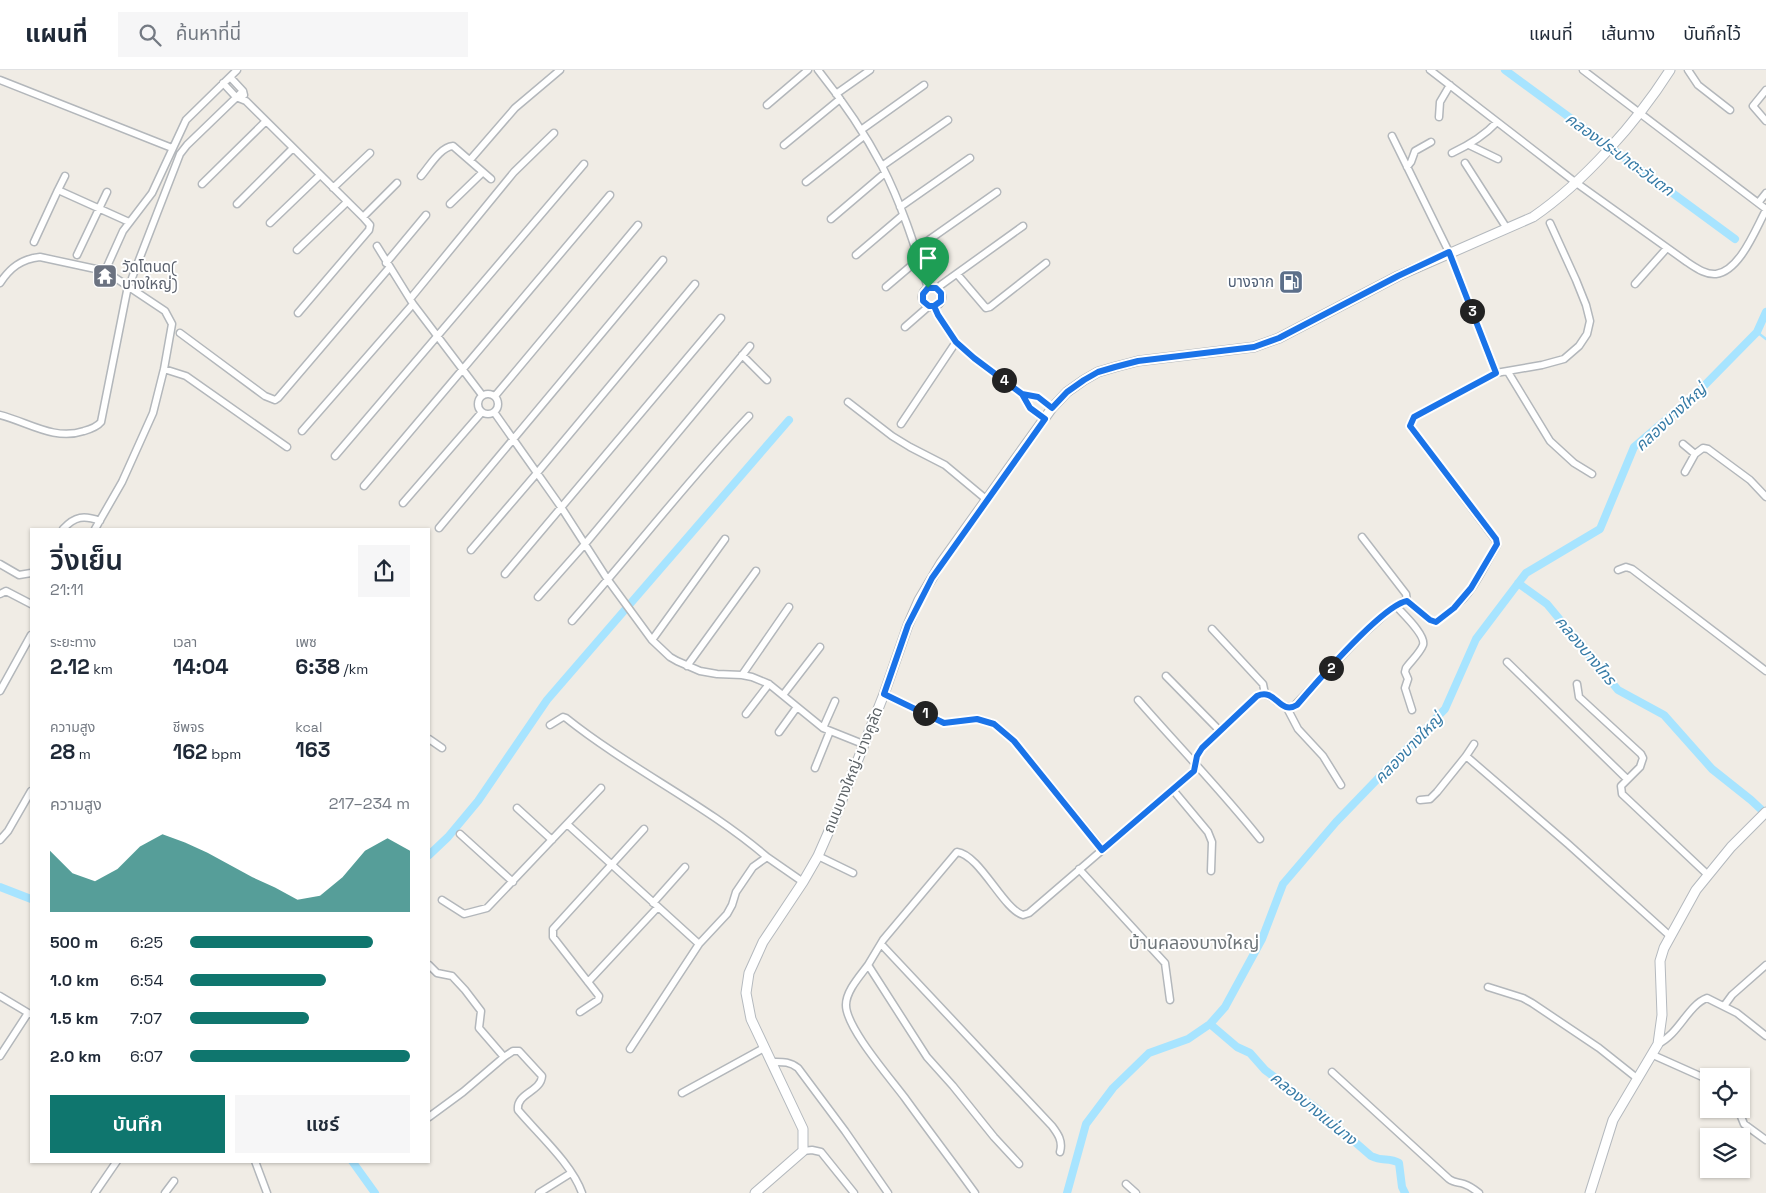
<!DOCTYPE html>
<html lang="th">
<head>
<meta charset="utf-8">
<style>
	body { margin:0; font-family:"Space Grotesk","Noto Sans Thai",sans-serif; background:#f6f6f7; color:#1f2937; height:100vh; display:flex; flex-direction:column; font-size:19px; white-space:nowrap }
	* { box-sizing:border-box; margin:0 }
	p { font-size:16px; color:#747a83 }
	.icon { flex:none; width:28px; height:28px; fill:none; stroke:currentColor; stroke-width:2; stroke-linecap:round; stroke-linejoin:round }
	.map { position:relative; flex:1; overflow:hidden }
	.details { position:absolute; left:30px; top:458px; width:400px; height:635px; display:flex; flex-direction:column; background:#fff; border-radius:0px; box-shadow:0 1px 4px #0004 }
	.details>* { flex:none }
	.fabs { position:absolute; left:1700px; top:998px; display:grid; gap:10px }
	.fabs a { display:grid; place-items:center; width:50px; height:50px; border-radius:0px; background:#fff; box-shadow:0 1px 4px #0004; font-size:25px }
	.pin { position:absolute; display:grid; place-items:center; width:42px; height:42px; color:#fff; margin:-51px -21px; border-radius:50% 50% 50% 0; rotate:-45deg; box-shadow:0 0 5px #0007 }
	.pin .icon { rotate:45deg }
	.km { position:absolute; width:25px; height:25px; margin:-12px; border-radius:50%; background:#222; color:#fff; font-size:14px; line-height:25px; text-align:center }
	.round { display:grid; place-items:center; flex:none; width:52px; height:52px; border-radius:0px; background:#f6f6f7 }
	.head { display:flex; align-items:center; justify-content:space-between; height:85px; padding:0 20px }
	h1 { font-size:28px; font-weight:600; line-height:38px }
	.stats { display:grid; grid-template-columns:repeat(3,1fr); gap:8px; height:85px; padding:5px 20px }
	.stats div { display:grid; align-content:center }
	.stats b { font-size:21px; font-weight:600 }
	.stats small { font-size:14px; font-weight:400 }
	.stats p { font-size:14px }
	.chart { height:140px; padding:10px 20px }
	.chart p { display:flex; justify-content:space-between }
	.chart svg { width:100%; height:90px; margin-top:5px; fill:#0f766e; opacity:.7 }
	.primary-button { display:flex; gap:10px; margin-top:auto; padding:10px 20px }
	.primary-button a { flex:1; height:58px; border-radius:0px; background:#0f766e; color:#fff; font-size:20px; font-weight:600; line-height:58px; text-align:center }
	.primary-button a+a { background:#f6f6f7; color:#1f2937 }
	ul { padding:0 20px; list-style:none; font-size:16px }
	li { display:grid; grid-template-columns:80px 60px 1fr; align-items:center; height:38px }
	li i { height:12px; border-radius:6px; background:#0f766e }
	header { display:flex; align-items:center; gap:30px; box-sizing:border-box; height:70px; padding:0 25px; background:#fff; border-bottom:1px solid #e0e1e3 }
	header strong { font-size:24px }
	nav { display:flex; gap:28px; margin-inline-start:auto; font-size:18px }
	.search { width:350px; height:45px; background:#f6f6f7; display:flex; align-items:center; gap:12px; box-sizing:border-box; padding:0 18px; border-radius:0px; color:#747a83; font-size:19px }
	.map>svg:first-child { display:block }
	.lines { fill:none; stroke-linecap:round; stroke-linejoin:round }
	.stream { stroke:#a7e4ff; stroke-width:2.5 }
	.canal { stroke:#a7e4ff; stroke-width:8 }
	.street-casing { stroke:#b3b7bb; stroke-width:9 }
	.secondary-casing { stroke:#b4b9be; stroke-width:11 }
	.street { stroke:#fff; stroke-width:6 }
	.secondary { stroke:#fff; stroke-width:9 }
	.route-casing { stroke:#fff; stroke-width:10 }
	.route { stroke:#1a73e8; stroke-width:6 }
	.labels { text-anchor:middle; stroke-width:4; stroke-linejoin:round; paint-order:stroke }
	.worship-label { font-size:15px; fill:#5b616d; stroke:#fff; text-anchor:start }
	.service-label { font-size:15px; fill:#4e5e75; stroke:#fff; text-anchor:end }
	.street-label { font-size:15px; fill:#5d6367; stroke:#fff }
	.water-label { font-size:16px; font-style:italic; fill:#377ba6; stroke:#fff }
	.quarter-label { font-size:18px; fill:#6e7579; stroke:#fff }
</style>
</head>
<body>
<header>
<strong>แผนที่</strong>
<div class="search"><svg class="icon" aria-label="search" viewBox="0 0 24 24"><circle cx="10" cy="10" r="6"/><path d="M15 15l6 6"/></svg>ค้นหาที่นี่</div>
<nav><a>แผนที่</a><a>เส้นทาง</a><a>บันทึกไว้</a></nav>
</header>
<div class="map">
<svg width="1766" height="1123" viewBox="0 0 1766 1123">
	<rect width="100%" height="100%" fill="#f0ece5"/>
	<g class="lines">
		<!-- stream -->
		<path class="stream" d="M1757,262L1766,269"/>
		<!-- canal -->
		<path class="canal" d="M1505,0L1735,169
			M1518,513L1547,534L1618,620L1664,645L1712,699L1751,730L1766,744
			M429,785L448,767L478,731L547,630L789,350
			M0,817L31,829
			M1210,954L1237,977L1250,983L1265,1000L1317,1039L1371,1086C1383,1092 1389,1087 1399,1093L1402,1117L1405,1123
			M352,1091L375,1123
			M1067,1123L1086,1054L1113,1018L1149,983L1188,969L1210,954L1225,937L1262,869L1283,814L1336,752L1445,639L1476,569L1526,503L1600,459L1634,377L1695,325L1757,262L1766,242"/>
		<defs>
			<path id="street" d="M818,0C842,30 864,62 882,96C902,135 915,177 928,218
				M1430,0L1575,112L1687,192C1695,197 1705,205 1716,204C1740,201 1756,158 1766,140
				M1583,0L1766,139
				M1688,0L1698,15L1730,40
				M230,7L243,21L244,25
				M0,10L172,78
				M223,13L236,27L246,31L363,147L397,113
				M1766,20L1753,36L1766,51
				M836,24L870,0
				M767,35L808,0
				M1439,47L1440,32L1450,15
				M861,60L924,15
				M1392,66L1449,182L1496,303
				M784,75L840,29
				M1469,75L1498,89
				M1452,83C1469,75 1484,66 1497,52
				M470,90L515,38L560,0
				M1465,93L1506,157
				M882,96L948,50
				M1407,97L1411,92L1415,81L1431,72
				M421,106C429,97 440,77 453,76L491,109
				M806,112L864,66
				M202,114L266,51
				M333,118L370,83
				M58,120L65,106
				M1758,133L1766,123
				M237,134L293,78
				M450,134L483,102
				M900,137L970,88
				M831,149L885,103
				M270,153L320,105
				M34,172L58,120L129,152
				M377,176L413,234L482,325
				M916,179L997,122
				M297,180L347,132
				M77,185L107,122
				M856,185L903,145
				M386,193L426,145
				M957,204L986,238L990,237L1046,193
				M132,208L180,84L187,75L243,21
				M0,213C10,198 21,189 40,187L105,201
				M1635,214L1667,178
				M886,217L919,189
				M922 227a10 10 0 1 1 20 0a10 10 0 1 1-20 0Z
				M937,219L941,215L1023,156
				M410,229L514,102L554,63
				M934,236L938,245L956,272L974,288L1022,324L1030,338L1045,349
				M298,243L369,160L370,155L363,147
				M905,257L929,236
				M180,263L265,326L275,330L278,328L389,198
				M742,285L767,310
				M164,299L186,306L287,377
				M1508,302L1550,371L1574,393L1592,404
				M478 334a10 10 0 1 1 20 0a10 10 0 1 1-20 0Z
				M1022,324L1038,327L1052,338
				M495,326L638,155
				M848,332L892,366L910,377L945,395L987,430
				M494,342L561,437L608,510L652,570L670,587L677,591L700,601L717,604L742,605L752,607L769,614L823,658L863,674
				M0,345C28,352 54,371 84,361C91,359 97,357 101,352L128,216
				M901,354L956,272
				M302,361L413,234
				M1683,374L1695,384L1703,378L1708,379L1750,410L1766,427
				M335,386L584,94
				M1685,402L1695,384
				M364,416L610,125
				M403,433L482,342
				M439,458L663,190
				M63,459C75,446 84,445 100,451
				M95,459L122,412L153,343L164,299L172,254L165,241L105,201L123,161L152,123L186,50L237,0
				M1362,467L1406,524L1407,531
				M471,480L537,403L695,214
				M0,494L19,505L31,503
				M1618,500L1626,497L1632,499L1766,601
				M505,504L721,248
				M0,524L6,521L31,534
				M538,527L585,474L750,276
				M1396,536C1403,544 1426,565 1423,575C1420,583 1411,591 1406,598L1405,602L1408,609L1405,618L1412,640
				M572,551C632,483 687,411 749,346
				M1212,559L1263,614L1265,624
				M652,570L725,469
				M1507,592L1627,709
				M687,596L756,501
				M742,605L789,537
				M1166,606L1220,661
				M1577,614L1579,627L1641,684L1643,688L1640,697L1621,716L1622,724L1708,805
				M0,621L31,565
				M884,624L944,653L977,649L994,654L1014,671L1102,779
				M783,625L820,577
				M1138,630C1179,677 1222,721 1260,769
				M1287,638L1298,659L1323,686L1341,715
				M746,644L769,614
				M550,655L563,647L566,648C630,699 705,734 767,787
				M823,658L835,631
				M779,662L797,637
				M429,669L442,678
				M1474,674L1466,686L1568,774L1670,866
				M815,698L830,661
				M1173,720L1208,762L1212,772L1211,801
				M1420,730L1430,729L1437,722L1466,686
				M517,738L552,770
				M567,754L699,874L727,844L732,835L736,822L753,797L767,787L803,812
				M460,764L513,812
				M0,770L8,761L31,721
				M818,786L853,803
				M1079,799L1165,893L1170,930
				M442,830L464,844L487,838L601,718
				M653,833L685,797
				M881,874L1052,1056C1058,1064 1063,1071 1060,1082
				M429,895L437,903L452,906L465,920L481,941L479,958L504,987
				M868,895C860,906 846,921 846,935C846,958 891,1009 905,1028C928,1060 952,1091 975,1123
				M588,912L658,837
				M1488,917L1523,928L1532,933L1599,978L1638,1009
				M0,926L30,944
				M1724,936L1732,925L1766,895
				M580,942L598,930L599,926L553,867V859L644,759
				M1658,974C1679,964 1688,935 1707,928L1737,943L1766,966
				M630,979L699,874
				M1653,985L1709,1010
				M0,986L28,943
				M771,992C782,992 789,991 798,998L845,1061L888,1123
				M1332,1002L1449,1109C1454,1113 1458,1112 1464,1114C1470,1116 1474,1119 1479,1123
				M682,1023L764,978
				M1738,1039L1744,1054L1766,1070
				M429,1047L463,1022L504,987L513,981H519L542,1006C541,1022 516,1023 518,1040C538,1064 572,1094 582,1123
				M803,1081L812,1080L821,1082L854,1123
				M255,1091L267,1123
				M1019,1094L994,1067L953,1016L927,987L868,895L883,870L957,782C980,785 1003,839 1023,845L1029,843L1194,701L1197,686L1202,678L1257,626C1273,619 1278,640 1293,637L1361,566L1391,539L1402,532L1407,531L1430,550L1436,552C1449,542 1462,532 1471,519C1481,505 1488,489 1497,475L1495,469L1410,356L1414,347L1496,303L1542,295L1564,289L1579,276L1587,264L1590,251L1586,235L1576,210L1550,153
				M1126,1114L1136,1123
				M95,1123L117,1091
				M165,1123L174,1111
				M539,1123L571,1103"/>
			<path id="secondary" d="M755,1123L803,1081V1059L751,949L746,923L749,903L763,872L803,812L818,786L836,745L884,624L908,555L919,530L941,493L1052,338L1067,322L1084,310L1098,302L1115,297L1138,291L1254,277L1279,268L1398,206L1533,147C1584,112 1637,52 1670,0
				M1590,1123L1613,1050L1658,974L1662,945L1660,891L1664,878L1696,820L1731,777L1766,742"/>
		</defs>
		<!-- street casing -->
		<use href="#street" class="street-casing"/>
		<!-- secondary casing -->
		<use href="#secondary" class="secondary-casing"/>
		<!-- street -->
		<use href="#street" class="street"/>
		<!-- secondary -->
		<use href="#secondary" class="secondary"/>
	</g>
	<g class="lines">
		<defs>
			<path id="route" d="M928,218L923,224V231L929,236H934L938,245L956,272L974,288L1022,324L1030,338L1045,349L932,508L908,555L884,624L944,653L977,649L994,654L1014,671L1102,780L1194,701L1197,686L1202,678L1257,626C1276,617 1279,646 1297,635C1315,614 1383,535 1407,531L1430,550L1436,552L1454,538L1471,518L1497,474L1496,469L1410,356L1414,347L1496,303L1449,182L1398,206L1279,268L1254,277L1138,291L1115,297L1098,302L1084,310L1067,322L1052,338L1038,327L1022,324L974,288L956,272L938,245L934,236L941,231V223L936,218H928"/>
		</defs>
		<!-- route casing -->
		<use href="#route" class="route-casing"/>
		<!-- route -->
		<use href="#route" class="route"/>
	</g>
	<!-- icons -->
	<defs>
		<symbol id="temple-square" viewBox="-11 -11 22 22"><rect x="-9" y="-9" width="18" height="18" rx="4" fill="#6b7280" stroke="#fff"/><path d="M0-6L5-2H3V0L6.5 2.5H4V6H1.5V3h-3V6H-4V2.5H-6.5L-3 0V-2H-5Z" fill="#fff"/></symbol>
		<symbol id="fuel-square" viewBox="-11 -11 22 22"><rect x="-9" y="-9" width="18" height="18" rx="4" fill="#5c6f8a" stroke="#fff"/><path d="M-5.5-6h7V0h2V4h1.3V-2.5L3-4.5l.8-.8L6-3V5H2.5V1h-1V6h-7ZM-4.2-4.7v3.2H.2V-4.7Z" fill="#fff"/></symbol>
	</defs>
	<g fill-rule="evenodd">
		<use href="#temple-square" x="91" y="192" width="28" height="28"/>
		<use href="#fuel-square" x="1277" y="198" width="28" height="28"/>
	</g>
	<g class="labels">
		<!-- worship labels -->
		<g class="worship-label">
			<text x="122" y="202">วัดโตนด(<tspan x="122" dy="17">บางใหญ่)</tspan></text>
		</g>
		<!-- service labels -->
		<g class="service-label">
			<text x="1274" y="217">บางจาก</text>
		</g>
		<!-- street labels -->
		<g class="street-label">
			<text transform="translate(853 700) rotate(-68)" y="5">ถนนบางใหญ่-บางคูลัด</text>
		</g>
		<!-- water labels -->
		<g class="water-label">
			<text transform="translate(1620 84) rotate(36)" y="6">คลองประปาตะวันตก</text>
			<text transform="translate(1670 347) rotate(-43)" y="6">คลองบางใหญ่</text>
			<text transform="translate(1586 580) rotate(50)" y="6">คลองบางไทร</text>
			<text transform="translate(1408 678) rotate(-46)" y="6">คลองบางใหญ่</text>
			<text transform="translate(1314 1038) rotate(39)" y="6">คลองบางแม่นาง</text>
		</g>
		<!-- quarter labels -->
		<g class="quarter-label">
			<text x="1194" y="879">บ้านคลองบางใหญ่</text>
		</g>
	</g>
</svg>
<div class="fabs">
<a><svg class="icon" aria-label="locate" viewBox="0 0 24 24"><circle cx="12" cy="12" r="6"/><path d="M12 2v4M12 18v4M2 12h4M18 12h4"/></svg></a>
<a><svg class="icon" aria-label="layers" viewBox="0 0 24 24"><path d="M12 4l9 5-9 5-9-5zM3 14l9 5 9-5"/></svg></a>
</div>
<div class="pin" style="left:928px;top:218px;background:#1e9e55"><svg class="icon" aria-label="arrive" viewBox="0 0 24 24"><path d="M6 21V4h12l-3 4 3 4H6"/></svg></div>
<b class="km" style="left:925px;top:643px">1</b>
<b class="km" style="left:1331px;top:598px">2</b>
<b class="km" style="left:1472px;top:241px">3</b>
<b class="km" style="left:1004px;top:310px">4</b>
<section class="details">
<div class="head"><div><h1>วิ่งเย็น</h1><p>21:11</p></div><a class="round"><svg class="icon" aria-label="share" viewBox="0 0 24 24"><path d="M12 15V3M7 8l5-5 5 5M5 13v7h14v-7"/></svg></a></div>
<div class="stats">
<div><p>ระยะทาง</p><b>2.12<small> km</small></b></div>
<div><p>เวลา</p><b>14:04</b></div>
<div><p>เพซ</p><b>6:38<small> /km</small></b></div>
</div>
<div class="stats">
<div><p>ความสูง</p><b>28<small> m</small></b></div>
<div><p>ชีพจร</p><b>162<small> bpm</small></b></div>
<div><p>kcal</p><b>163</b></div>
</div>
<div class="chart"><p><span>ความสูง</span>217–234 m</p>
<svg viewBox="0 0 160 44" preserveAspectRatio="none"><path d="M0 44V14L10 25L20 29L30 23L40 12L50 6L60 10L70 15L80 21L90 27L100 32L110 38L120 36L130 27L140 14L150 8L160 14V44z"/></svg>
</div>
<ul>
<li><b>500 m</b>6:25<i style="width:83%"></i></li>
<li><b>1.0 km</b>6:54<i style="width:62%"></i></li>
<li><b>1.5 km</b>7:07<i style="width:54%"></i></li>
<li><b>2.0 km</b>6:07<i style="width:100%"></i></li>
</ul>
<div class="primary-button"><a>บันทึก</a><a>แชร์</a></div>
</section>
</div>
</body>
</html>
